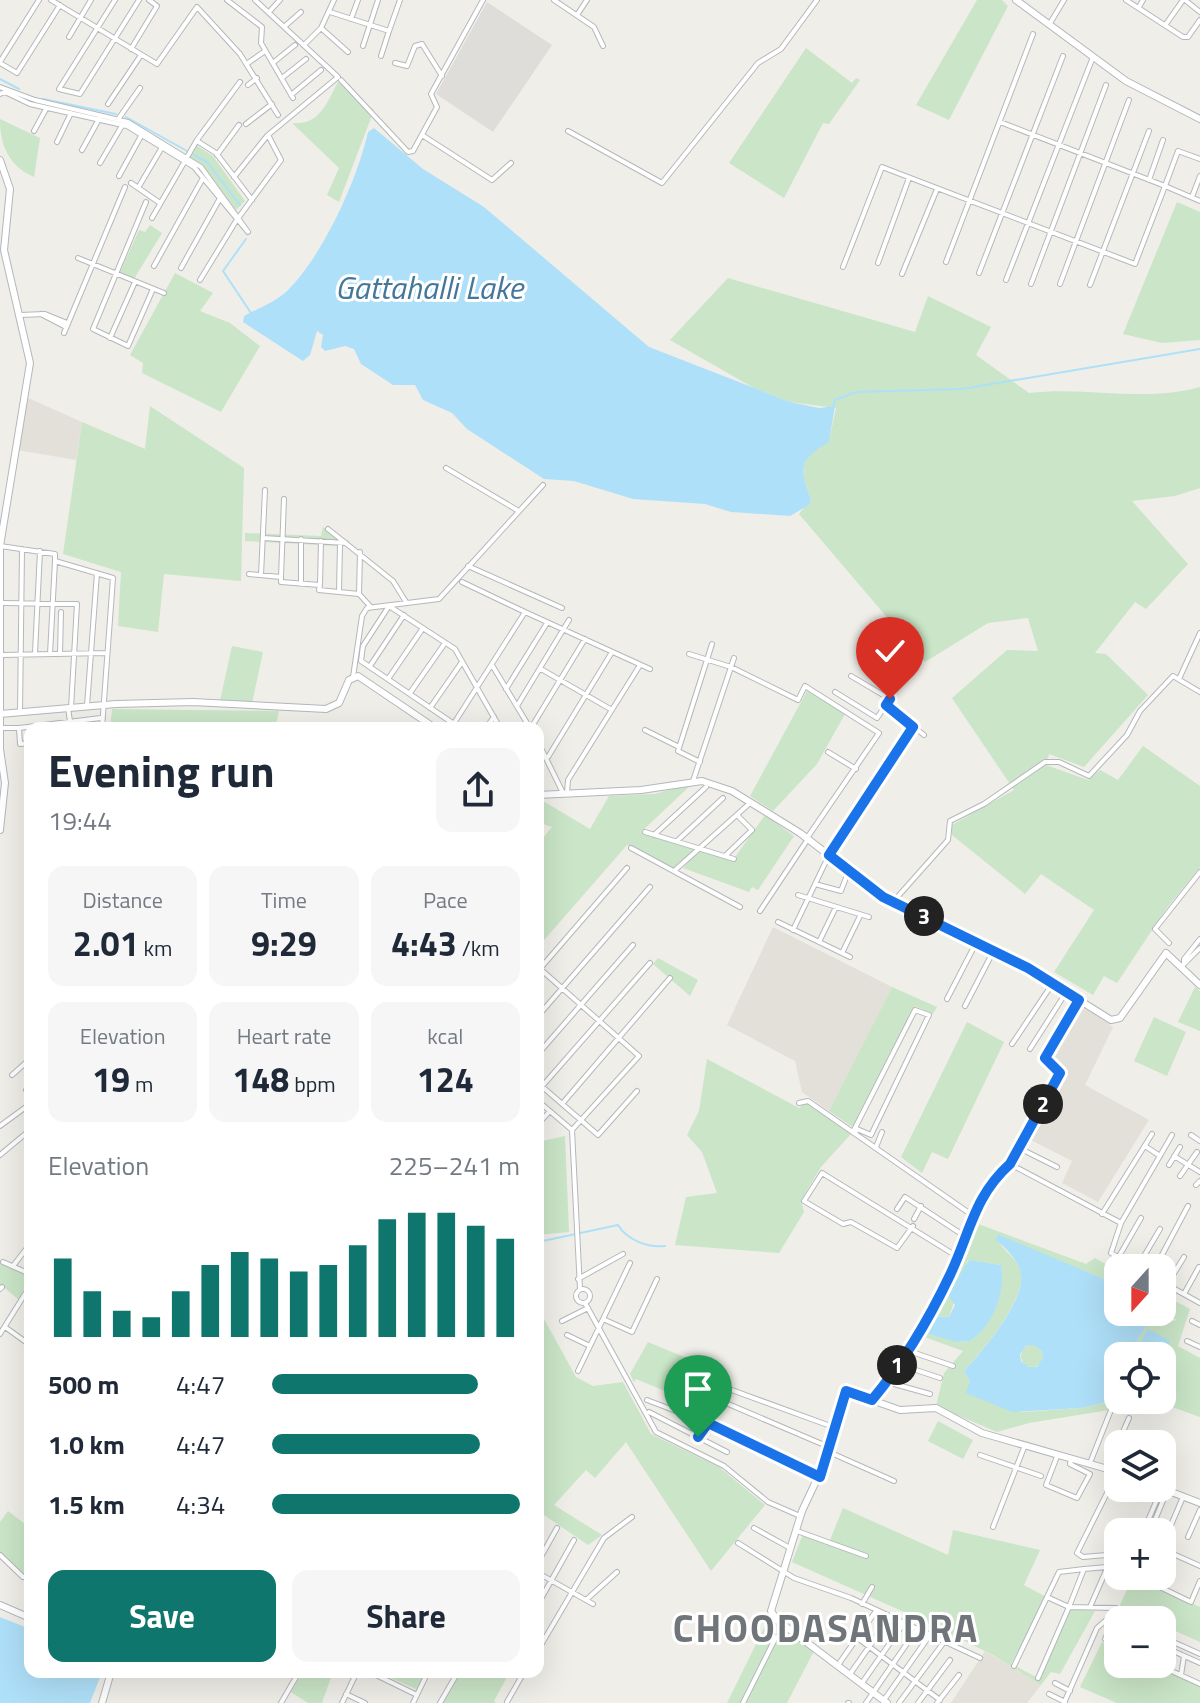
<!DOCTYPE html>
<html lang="en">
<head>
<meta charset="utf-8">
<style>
	body { margin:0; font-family:"Titillium Web",sans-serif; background:#f6f6f7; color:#1f2937; height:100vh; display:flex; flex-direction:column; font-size:30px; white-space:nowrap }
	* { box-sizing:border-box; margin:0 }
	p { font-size:26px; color:#747a83 }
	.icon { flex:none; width:44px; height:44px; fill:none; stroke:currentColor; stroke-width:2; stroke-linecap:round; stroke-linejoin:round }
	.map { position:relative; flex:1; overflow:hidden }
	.sheet { position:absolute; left:24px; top:722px; width:520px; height:956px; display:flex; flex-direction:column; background:#fff; border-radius:16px; box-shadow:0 8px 32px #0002 }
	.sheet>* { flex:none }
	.needle { width:52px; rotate:201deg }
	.controls { position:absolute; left:1104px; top:1254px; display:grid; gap:16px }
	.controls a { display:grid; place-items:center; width:72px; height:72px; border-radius:16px; background:#fff; box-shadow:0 8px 32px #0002; font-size:40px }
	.pin { position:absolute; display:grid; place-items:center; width:68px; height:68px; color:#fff; margin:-82px -34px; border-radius:50% 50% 50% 0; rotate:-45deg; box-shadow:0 0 8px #0007 }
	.pin .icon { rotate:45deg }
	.km { position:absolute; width:40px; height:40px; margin:-20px; border-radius:50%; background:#222; color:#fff; font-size:22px; line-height:40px; text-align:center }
	.round { display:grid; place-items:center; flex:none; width:84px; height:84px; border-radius:16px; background:#f6f6f7 }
	.summary { display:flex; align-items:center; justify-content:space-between; height:136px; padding:0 24px }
	h1 { font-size:44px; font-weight:700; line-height:60px }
	.figures { display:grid; grid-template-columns:repeat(3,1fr); gap:12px; height:136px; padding:8px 24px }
	.figures div { display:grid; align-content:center; border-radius:16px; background:#f6f6f7; text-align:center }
	.figures b { font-size:34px; font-weight:700 }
	.figures small { font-size:22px; font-weight:400 }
	.figures p { font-size:22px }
	.chart { height:224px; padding:16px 24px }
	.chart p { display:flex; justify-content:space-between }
	.chart svg { width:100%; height:144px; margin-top:8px; stroke:#0f766e; stroke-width:6 }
	.button { display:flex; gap:16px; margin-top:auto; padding:16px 24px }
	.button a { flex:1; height:92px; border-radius:16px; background:#0f766e; color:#fff; font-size:32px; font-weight:700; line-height:92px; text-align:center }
	.button a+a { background:#f6f6f7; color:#1f2937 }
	ul { padding:0 24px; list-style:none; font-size:26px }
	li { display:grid; grid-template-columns:128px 96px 1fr; align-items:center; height:60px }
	li i { height:20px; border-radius:10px; background:#0f766e }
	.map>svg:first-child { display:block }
	.industrial { fill:#dfddda }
	.education { fill:#e3dfd9 }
	.green { fill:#cae5c7; fill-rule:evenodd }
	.water { fill:#afe0f9; fill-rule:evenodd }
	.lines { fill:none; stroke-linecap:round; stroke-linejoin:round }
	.stream { stroke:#afe0f9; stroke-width:2 }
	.street-casing { stroke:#b5b8bb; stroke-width:6 }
	.secondary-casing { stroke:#b4b7bb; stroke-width:8 }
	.street { stroke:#fff; stroke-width:4 }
	.secondary { stroke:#fff; stroke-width:6 }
	.route-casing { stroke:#fff; stroke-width:16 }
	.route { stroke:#1a73e8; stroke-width:10 }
	.labels { text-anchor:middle; stroke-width:6; stroke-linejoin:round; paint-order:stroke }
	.water-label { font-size:32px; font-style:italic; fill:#45779a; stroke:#fff }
	.district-label { font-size:38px; font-weight:bold; letter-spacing:2px; fill:#707579; stroke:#fff }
</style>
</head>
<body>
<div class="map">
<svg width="1200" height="1703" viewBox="0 0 1200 1703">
	<rect width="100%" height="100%" fill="#f0eee8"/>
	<!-- industrial -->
	<path class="industrial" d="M487,2L552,45L493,132L436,94Z"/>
	<!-- education -->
	<path class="education" d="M26,397L82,422L76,460L17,450Z
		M773,927L892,987L829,1111L802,1092L795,1061L727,1025Z
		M1081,1004L1113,1027L1085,1085L1149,1120L1098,1202L1062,1183L1072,1161L1025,1137L1064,1070L1048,1059Z
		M985,1651L1041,1685L1027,1703H951Z"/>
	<!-- green -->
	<path class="green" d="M977,0H1002L1008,6L949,120L916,105Z
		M806,48L852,83L856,78L860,80L829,124L823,123L784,198L729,163Z
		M338,82L374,110L339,202L327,195L339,168L292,123C319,126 327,103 338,82Z
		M0,119L40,138L34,177C9,166 0,146 0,119Z
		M196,145L213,156L245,201L236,210L202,164L189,157Z
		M1177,202L1200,212V340L1162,343L1123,334Z
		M150,225L162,233L134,279L120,272L139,230L145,232Z
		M175,273L213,293L200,311L230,323L260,346L221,412L142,373L143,363L130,355Z
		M728,278L915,332L928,296L991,327L976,355L1029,393C1089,386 1141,403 1200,387V488L1175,496L1132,501L1188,564L1146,609L1135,602L1095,653L1106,654L1148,695L1084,767L1049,754L1046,765L1088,780L1100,770L1118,780L1143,746L1200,786V867L1166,909L1117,983L1104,976L1093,995L1054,972L1094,910L1041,874L1025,894L952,835V825L1014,790L952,698L1007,650L1038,651L1028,618L988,623L925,662L799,514L811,499C799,469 799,459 829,441L836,408L790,402L754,388L670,340Z
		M150,406L244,468L241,581L164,574L158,632L118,626L121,572L63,554L82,422L145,449Z
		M323,527L340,539L338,546L245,541V533L321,536Z
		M232,646L263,652L252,703L220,701Z
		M807,691L845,714L817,764L773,811L750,796Z
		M112,709L279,711L275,728H110Z
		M692,784L641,832L695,849L673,868L627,845L538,947V844L552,827L538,822V798L590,829L609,796L654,794Z
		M765,815L794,836L758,890L752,887L749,892L683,868L700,850L733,860Z
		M658,958L698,980L690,996L653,964Z
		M892,987L937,1007L933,1014L915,1006L854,1128L829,1111Z
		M1195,987L1200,991V1031L1178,1022Z
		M1154,1017L1186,1032L1167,1076L1134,1061Z
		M967,1022L1004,1042L948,1159L932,1152L922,1173L901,1157Z
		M707,1059L799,1108L805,1102L851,1134L821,1167L801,1200L804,1212L779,1253L675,1245L686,1197L717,1193L702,1152L687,1135L699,1111Z
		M565,1136L569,1232L538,1235V1142Z
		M973,1222L1086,1264L1095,1258L1118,1271V1285L996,1235C998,1247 1015,1256 1020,1269C1030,1296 981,1352 964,1371L970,1381L967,1393L1022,1412L1082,1408L1118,1399L1162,1400V1358L1170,1341L1138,1347L1157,1356L1136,1351L1134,1346L1155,1312H1159L1150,1326L1177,1320L1161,1312L1162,1294L1190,1309L1178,1346L1200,1358V1417L1158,1402L1029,1423L997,1432L936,1406L944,1373L963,1351L919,1335L962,1253ZM968,1260L1001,1265C1005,1292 993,1326 970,1341L961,1342L931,1334L928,1332L939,1316L949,1317Z
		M0,1263L30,1276L19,1300L0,1284Z
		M538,1308L576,1377L593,1386L623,1382L651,1434L719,1467L765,1505L711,1571L626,1442L595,1478L586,1470L554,1505L602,1535L588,1545L541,1513L538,1515Z
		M648,1342L720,1372L706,1408L636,1379L634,1382L630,1374Z
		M1021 1356a11 11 0 1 1 22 0a11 11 0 1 1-22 0Z
		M938,1421L973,1440L963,1459L928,1441Z
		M843,1508L948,1555L953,1530L1040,1550L1024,1585L1046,1597L1011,1664L1038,1678L1069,1609L1095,1611L1060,1674L1051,1672L1041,1685L991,1654L922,1620L792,1562L803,1534L828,1545Z
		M8,1511L25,1524L30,1522V1580L0,1552V1522Z
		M1133,1576L1200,1607V1642L1162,1625V1620H1150L1119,1607Z
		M769,1618L814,1651L787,1703H727Z
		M1102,1642L1118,1649V1664H1152L1200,1685V1703H1117L1080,1687Z
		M303,1672H333L322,1703H308L291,1692Z
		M377,1672H425L416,1689Z
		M461,1672H504L508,1675L494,1701L496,1703H443Z"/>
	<!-- water -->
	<path class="water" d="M374,128L423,169L484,207L649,347L790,402L819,408L835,406L829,442C799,459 799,469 811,499L809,505L790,516L731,512L705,504L633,499L574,481L544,479L467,429L452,413L423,400L415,385H393L361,364L354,349L345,346L325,351L321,347L323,335L317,331L310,355L303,361L243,322L244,316C258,308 276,302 287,291C322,257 357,181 368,132Z
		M997,1234L1118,1285V1312H1155L1134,1346L1136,1351L1148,1356H1118V1399L1082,1408L1012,1412L966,1393L970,1381L964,1371C981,1353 1025,1301 1021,1275C1020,1262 1005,1247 996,1240ZM1034,1345L1042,1351L1043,1358L1037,1367H1029L1021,1361L1020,1354L1026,1346Z
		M969,1260L1001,1265C1006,1292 993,1326 970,1341L957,1342L929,1334L927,1327L935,1316L949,1317L955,1305L948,1295Z
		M1148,1329L1170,1341L1163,1359L1138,1347Z
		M0,1617L30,1629V1672H102L90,1703H0Z"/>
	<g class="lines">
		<!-- stream -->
		<path class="stream" d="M0,79L19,89
			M43,99L116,114
			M126,117L187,151
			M194,155L207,162L240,205
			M246,239L223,271L251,313
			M833,406L835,400L856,392L962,389L1200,349
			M538,1242L618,1225C627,1240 648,1248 665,1246"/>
		<defs>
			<path id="street" d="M51,0L157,64L197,7L240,54L278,115
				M115,0L59,89L80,94L139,0
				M227,0L262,27L261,43L293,98
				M554,0L594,27L603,46
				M1126,0L1183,37H1188L1200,20
				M1185,0L1200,12
				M1139,7L1143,0
				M269,12L280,0
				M330,12L389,31L400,0
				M577,15L587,0
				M351,19L358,0
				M1166,24L1183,0
				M1049,25L1064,0
				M285,26L301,12
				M321,28L334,0
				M69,37L91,0
				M304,45L321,28L348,52
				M363,46L378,0
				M131,49L157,6L149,0
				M381,56L389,31
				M0,62L39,0
				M274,62L295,45
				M0,63L17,73L60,5
				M248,63L265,51
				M395,63L407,66L415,46L422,44L442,76
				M282,78L306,59
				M341,80L408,152L413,151L437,107L431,94L483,0
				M248,85L257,78
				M0,87L35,100L128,122L201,167L248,232L194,167L127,126L30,104L5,92L0,94
				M291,95L321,70
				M108,104L141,55
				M119,118L140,88
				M246,124L272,104
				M34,131L46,109
				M568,131L662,183L758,63L781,49L817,0
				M422,135L492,180L511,163
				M197,141L216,153L252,200
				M57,142L71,113
				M82,150L99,119
				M217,155L239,125
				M1200,159L1178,151L1165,186L1200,201
				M100,163L123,124
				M119,176L141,136
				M234,177L267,136
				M1149,180L1163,140
				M131,183L160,203
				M138,188L161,149
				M1192,197L1200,176
				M146,202L93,329L128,346L153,289
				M239,217L281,160L268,135L338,77L255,0
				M152,218L197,140L240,82
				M78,258L164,293
				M946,262L1033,34
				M878,263L909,178
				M154,266L203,178
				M843,267L882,167L1135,264L1165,186L1000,122
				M181,268L219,200
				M979,273L1063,56
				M902,274L937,189
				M200,280L236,221
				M1006,280L1093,57
				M1031,284L1106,85
				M1060,284L1129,100
				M1090,285L1149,131
				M41,314L66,327
				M20,315L45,314L67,323
				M64,333L125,187
				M110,338L135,282
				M446,468L517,510
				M328,529L393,581L406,602
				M263,538L346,543
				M0,546L55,554V561L113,578L102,728
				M468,566L562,608
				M249,574L281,577V582L320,585L319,590L359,594L360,552
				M261,575L265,490
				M281,577L284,499
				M301,584V539
				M320,585L321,541
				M339,592L340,543
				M359,594L370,606
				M1,603L77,604L71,708
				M525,612L650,669
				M35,653L40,551
				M50,654L55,561
				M60,654L61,612
				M689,654L731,667L798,700L805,686L879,733L807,838
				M2,655L107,653
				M492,665L530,728
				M370,666L404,615
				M541,669L612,710
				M353,677L362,616L367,608L439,599L543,485
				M388,679L423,628
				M1179,679L1200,633
				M506,689L547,623
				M835,692L877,718L890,699L851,676
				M410,693L445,643
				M886,705L924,735
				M87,706L97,573
				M517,706L569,620
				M68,708L71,728
				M430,708L462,662
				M20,713L22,549
				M1,728H19
				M451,728L525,612L462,582
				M460,728L361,661L363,646L389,606L455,649L500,728
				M486,728L494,717
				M531,728L585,639
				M645,730L679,747
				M538,742L563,793
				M30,743L20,744L19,728L101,718
				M828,752L856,769
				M548,757L612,652
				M700,762L678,751L712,644
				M693,781L734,658
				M567,793L568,780L640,665
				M645,832L734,859
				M654,835L706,787
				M677,841L723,798
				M631,848L740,907
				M725,856L752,830L737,815
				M674,871L750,803
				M815,884L841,891L847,875
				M798,895L869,917
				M893,902L948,840L950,821L984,804L1045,762H1059L1089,776L1127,735L1140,711L1173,676L1200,692
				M760,911L808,839
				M778,922L850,957
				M793,930L829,855L913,727
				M819,942L836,907
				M1169,943L1155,929L1200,872
				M842,953L860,916
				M1184,963V959L1200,939
				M1183,965L1200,948
				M538,967L639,1056L572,1130L580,1289
				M538,971L627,868
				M947,999L976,943
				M965,1006L993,952
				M538,1016L650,887
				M1012,1044L1053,983
				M1030,1049L1067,991
				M538,1054L633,945
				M12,1075L30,1059
				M538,1083L598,1135L637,1091
				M26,1090L30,1086
				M538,1091L650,963
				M538,1101L572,1130
				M799,1103L808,1101L972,1215
				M562,1104L670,978
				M538,1124L550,1111
				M0,1126L30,1104
				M853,1132L915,1010L929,1015L871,1135L857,1129L855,1133
				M1191,1135L1200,1141
				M1145,1146L1160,1156
				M876,1147L882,1132
				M1019,1148L1057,1167
				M0,1155L30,1130
				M1174,1156L1200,1172
				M1010,1164L1121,1223
				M1169,1165L1180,1147
				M1180,1176L1197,1152
				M1196,1185L1200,1181
				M897,1209L905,1197L966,1237
				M1102,1214L1152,1134
				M914,1219L921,1206
				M913,1226L897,1248L851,1222L843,1224L804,1201L822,1173L958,1257
				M1160,1229L1137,1268L1111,1253L1121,1223L1172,1135
				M1118,1258L1141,1218
				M3,1262L30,1274
				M13,1266L30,1244
				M1155,1268L1188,1206
				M578,1279L623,1254
				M1162,1282L1200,1303
				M1167,1285L1184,1257
				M576 1296a7 7 0 1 1 14 0a7 7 0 1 1-14 0Z
				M0,1289L2,1287
				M1184,1294L1199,1267
				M585,1303L656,1432L724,1466L768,1502L800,1516
				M603,1319L632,1332L657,1279
				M562,1321L588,1308
				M1192,1321L1200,1325
				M5,1327L30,1345
				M0,1334L30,1286
				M567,1335L590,1346
				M1187,1341L1200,1347
				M906,1350L953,1366
				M898,1364L940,1378
				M578,1371L630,1263
				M887,1382L930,1394
				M647,1400L734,1433L818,1476
				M872,1400C902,1365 930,1317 950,1275C970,1234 974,1196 1010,1164L1060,1073L1045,1058L1079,1001
				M649,1412L727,1452
				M698,1437L708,1423
				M829,1447L726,1403L729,1389L836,1428
				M829,1452L894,1481
				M1058,1454L1046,1485L1077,1498L1090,1474L1070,1464L1071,1460
				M980,1455L1041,1476
				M1090,1463L1111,1410
				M1107,1468L1129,1418
				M1118,1476L1115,1477L1077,1553L1083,1557L1118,1554
				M538,1521L540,1517
				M993,1527L1025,1445
				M754,1528L790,1548
				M797,1531L866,1556
				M1143,1532L1159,1495L1147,1488
				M1150,1532L1167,1491
				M1168,1532L1183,1497
				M1188,1537L1200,1510
				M738,1543L794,1578L851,1598L980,1658
				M1162,1549L1200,1566
				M0,1555L23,1577
				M538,1562L557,1528
				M538,1573L593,1604
				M1137,1576L1191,1602L1200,1581
				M1158,1586L1165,1569
				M586,1600L617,1572
				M538,1604L574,1540
				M862,1604L872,1587
				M1090,1607L1108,1566
				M1116,1608L1069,1607L1084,1569L1118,1566
				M1118,1627L1112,1624L1105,1639L1118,1647
				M1162,1637L1200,1654
				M859,1639L940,1700
				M1162,1646L1200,1663
				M538,1650L604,1538L632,1517
				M1156,1664L1200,1684
				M838,1665L876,1611
				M1014,1666L1059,1572L1084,1569
				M370,1672L417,1695
				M850,1674L890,1617
				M1181,1675L1184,1656
				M1038,1678L1069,1607L1047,1597
				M862,1683L904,1623
				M1055,1683L1070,1691
				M346,1694L365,1703
				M1049,1694L1065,1702
				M884,1700L930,1635
				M507,1702L524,1672
				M281,1703L299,1672
				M342,1703L357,1672
				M413,1703L428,1672
				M440,1703L458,1672
				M743,1703L776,1637
				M848,1703H849
				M866,1703L917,1629
				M899,1703L944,1642
				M918,1703L950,1660
				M937,1703L959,1675
				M1064,1703L1097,1628L1113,1614L1126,1620"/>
			<path id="secondary" d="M1016,0L1126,81L1200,119
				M0,160L10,189L4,250L30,363L0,546
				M0,547V749L5,783L0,830
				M0,714L116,704L193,702L326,709L339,703L349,680L358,676L435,728
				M538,795L641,790L702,781L732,791L800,833L883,897L1028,968L1111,1020L1120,1018L1166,953L1200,985
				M1161,1488L1200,1503
				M0,1605L30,1618
				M102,1703L111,1672
				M887,1703L777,1620L771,1611L802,1511L826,1460L846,1391L900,1410L936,1408L982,1433L1118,1472"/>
		</defs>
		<!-- street casing -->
		<use href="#street" class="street-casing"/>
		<!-- secondary casing -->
		<use href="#secondary" class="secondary-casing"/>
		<!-- street -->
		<use href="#street" class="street"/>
		<!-- secondary -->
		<use href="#secondary" class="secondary"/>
	</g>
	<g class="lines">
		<defs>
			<path id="route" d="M698,1437L708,1423L820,1477L846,1391L872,1400C902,1364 930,1317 950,1275C970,1233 974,1196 1010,1164L1060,1073L1045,1058L1079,1000L1028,968L883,897L829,855L913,727L886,705L890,699"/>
		</defs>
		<!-- route casing -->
		<use href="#route" class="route-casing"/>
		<!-- route -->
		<use href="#route" class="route"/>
	</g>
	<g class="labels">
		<!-- water labels -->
		<g class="water-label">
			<text x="429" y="299">Gattahalli Lake</text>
		</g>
		<!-- district labels -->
		<g class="district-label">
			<text x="826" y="1642">CHOODASANDRA</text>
		</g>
	</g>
</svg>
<div class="controls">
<a><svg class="needle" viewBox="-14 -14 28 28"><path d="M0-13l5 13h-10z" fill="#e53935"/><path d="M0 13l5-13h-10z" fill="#747a83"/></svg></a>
<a><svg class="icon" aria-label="locate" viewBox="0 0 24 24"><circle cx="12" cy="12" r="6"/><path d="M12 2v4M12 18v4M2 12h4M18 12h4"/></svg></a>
<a><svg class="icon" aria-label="layers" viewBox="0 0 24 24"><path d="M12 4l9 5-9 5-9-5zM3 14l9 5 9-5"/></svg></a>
<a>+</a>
<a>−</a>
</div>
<div class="pin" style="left:698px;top:1437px;background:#1e9e55"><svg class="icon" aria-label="arrive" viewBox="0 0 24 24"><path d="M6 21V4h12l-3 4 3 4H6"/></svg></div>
<div class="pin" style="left:890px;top:699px;background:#d93025"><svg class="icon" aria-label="check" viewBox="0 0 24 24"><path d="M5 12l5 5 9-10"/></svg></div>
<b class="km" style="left:897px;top:1365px">1</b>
<b class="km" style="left:1043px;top:1104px">2</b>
<b class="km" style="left:924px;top:916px">3</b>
<section class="sheet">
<div class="summary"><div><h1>Evening run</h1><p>19:44</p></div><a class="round"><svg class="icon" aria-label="share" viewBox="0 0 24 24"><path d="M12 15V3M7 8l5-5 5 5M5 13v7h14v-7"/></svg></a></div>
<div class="figures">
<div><p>Distance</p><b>2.01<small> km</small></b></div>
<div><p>Time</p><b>9:29</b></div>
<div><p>Pace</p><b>4:43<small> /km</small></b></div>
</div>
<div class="figures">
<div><p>Elevation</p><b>19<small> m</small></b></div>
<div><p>Heart rate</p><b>148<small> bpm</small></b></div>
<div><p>kcal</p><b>124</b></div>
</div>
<div class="chart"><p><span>Elevation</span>225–241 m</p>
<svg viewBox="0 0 160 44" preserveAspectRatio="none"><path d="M5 44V20M15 44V30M25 44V36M35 44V38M45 44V30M55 44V22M65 44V18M75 44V20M85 44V24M95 44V22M105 44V16M115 44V8M125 44V6M135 44V6M145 44V10M155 44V14"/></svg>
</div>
<ul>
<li><b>500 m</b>4:47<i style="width:83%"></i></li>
<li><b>1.0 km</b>4:47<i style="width:84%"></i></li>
<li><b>1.5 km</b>4:34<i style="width:100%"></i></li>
</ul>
<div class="button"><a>Save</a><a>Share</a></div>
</section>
</div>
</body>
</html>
